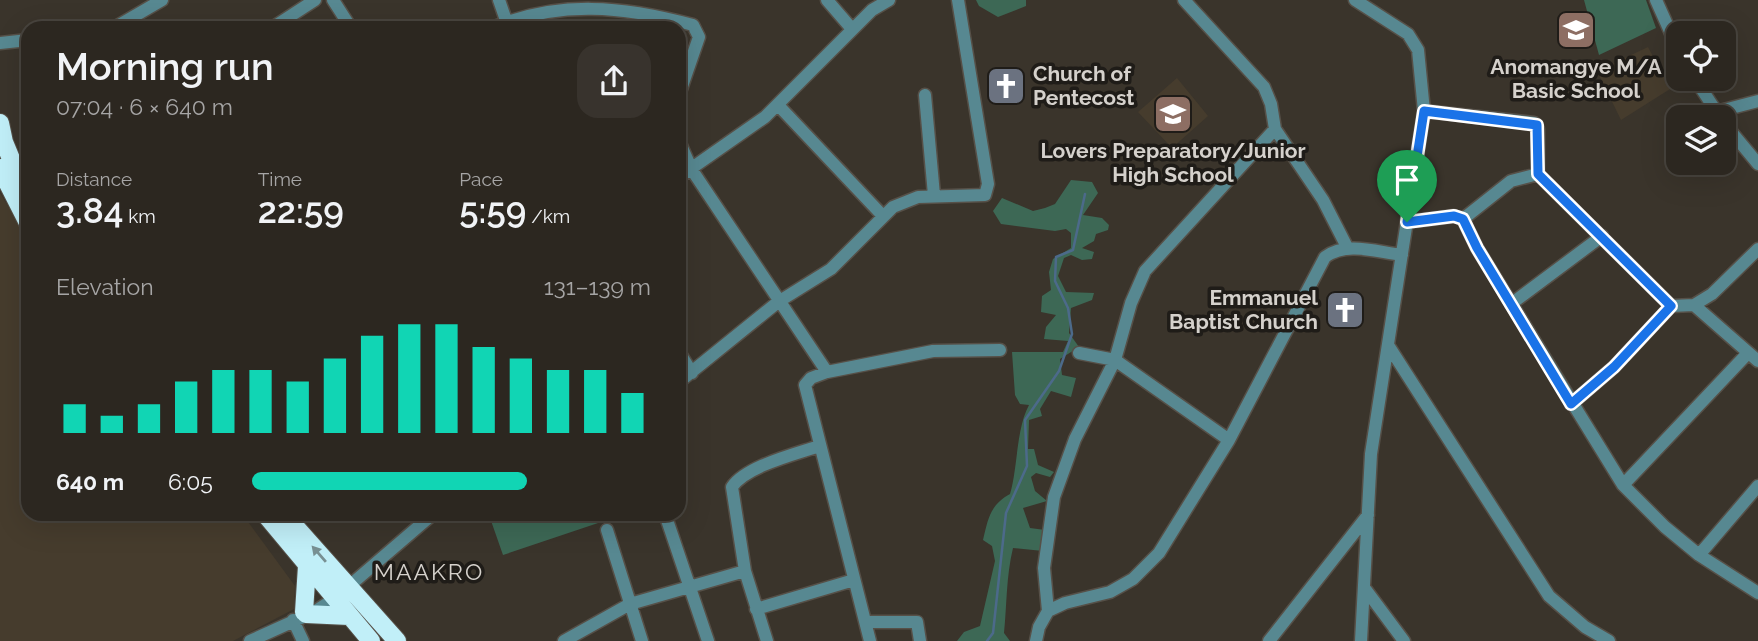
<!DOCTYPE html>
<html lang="en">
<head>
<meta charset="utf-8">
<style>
	body { margin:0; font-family:Raleway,sans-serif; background:#38332d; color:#f1f3f6; height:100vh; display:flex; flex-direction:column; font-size:26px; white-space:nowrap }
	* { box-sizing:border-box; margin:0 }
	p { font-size:23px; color:#a6a5a5 }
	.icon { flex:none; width:38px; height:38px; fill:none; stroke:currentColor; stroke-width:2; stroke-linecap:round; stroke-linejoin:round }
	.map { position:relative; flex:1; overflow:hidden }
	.drawer { position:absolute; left:21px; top:21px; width:665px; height:500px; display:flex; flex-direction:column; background:#2c2720; border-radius:21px; box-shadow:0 7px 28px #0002,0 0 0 2px #48443e }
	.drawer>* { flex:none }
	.fabs { position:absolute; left:1666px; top:21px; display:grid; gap:14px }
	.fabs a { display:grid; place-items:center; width:70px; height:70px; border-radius:14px; background:#2c2720; box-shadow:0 7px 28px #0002,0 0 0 2px #48443e; font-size:35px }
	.pin { position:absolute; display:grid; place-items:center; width:60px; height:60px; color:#fff; margin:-72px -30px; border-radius:50% 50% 50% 0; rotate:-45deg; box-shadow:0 0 7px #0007 }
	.pin .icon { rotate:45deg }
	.round { display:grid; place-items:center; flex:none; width:74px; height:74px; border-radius:21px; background:#38332d }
	.overview { display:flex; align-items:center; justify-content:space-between; height:119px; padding:0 35px }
	h1 { font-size:38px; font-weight:600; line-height:52px }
	.figures { display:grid; grid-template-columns:repeat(3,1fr); gap:10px; height:119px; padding:7px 35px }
	.figures div { display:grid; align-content:center }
	.figures b { font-size:35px; font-weight:600 }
	.figures small { font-size:19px; font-weight:400 }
	.figures p { font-size:19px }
	.chart { height:196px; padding:14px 35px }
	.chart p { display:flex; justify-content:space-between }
	.chart svg { width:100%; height:126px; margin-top:7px; stroke:#11d5b4; stroke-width:6 }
	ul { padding:0 35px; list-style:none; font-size:23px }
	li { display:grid; grid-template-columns:112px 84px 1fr; align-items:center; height:52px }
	li i { height:18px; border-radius:9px; background:#11d5b4 }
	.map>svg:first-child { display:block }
	.built { fill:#463c2d }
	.green { fill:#3d6855 }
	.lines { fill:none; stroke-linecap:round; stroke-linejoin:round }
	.stream { stroke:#4c6a8a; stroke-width:2.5 }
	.minor-casing { stroke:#565048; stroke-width:15 }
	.highway-casing { stroke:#565048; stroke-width:20 }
	.minor { stroke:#578891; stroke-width:12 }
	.highway { stroke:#c1eff8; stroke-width:18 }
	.oneway { fill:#789093 }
	.route-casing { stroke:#fff; stroke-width:14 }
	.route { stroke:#1a73e8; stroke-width:9 }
	.labels { text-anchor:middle; stroke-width:7; stroke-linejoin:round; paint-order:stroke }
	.poi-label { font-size:21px; font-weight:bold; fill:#d5d1cc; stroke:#1f1c18 }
	.neighbourhood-label { font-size:23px; letter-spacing:2px; fill:#d5d1cc; stroke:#1f1c18 }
</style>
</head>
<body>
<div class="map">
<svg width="1758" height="641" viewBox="0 0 1758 641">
	<rect width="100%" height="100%" fill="#3a342b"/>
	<!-- built -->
	<path class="built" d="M1648,47L1670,89L1621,120L1597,71Z
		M1177,78L1208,116L1172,148L1138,112Z
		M0,193L28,238V514L243,515L295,586L294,609L233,641H0Z"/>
	<!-- green -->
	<path class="green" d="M976,0H1026V6L998,17L979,6Z
		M1584,0H1646L1656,28L1599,55Z
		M1071,180L1092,182L1098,193L1083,215L1102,218L1109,225L1108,230L1096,234L1094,241L1082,248L1094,252L1092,259L1082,260L1071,255L1064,258L1058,276L1066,292L1094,293L1092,300L1071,308L1069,333L1079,347L1060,359L1062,375L1076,378L1071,397L1051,391L1040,409L1042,416L1029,420L1028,449H1034L1038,465L1054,472L1050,477L1036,473L1031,477L1035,491L1047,501L1023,508L1030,528L1045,530L1043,551L1013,548C1006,577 1007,604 1004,633L1010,641H957L964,632L980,626L995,561L992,546L983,540C988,519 990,505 1010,494C1018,467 1016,429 1029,405L1020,404L1015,395L1012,352H1063L1068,341L1044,339L1046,327L1056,315L1041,312L1042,296L1051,290L1049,272L1053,259L1071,248V233L1066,229L1055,231L1001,224L993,211L1002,198L1033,211L1045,208L1055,204Z
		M608,514L610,519L503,555L489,515Z"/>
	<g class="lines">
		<!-- stream -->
		<path class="stream" d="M987,641L993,633L1006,513L1027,466L1025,420L1059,371L1072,334L1068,308L1055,281L1056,257L1073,250L1085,194"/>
		<defs>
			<path id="minor" d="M333,0L351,28
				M499,0L508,26
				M827,0L852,29
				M1184,0L1264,87L1271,104L1275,129L1323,200L1347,247
				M1355,0L1408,34L1418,50L1424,111L1371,454L1361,641
				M1656,0L1678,49
				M114,28L162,0
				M272,28L315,0
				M492,28C559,0 623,6 693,25L699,37L679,95
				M0,43L28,40
				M1695,79L1720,117
				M925,95L934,195
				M778,105L882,215
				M1424,111L1534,123L1538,129V174
				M1716,112L1758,101
				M1724,123L1758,164
				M679,141L692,170L827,372
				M679,177L765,117L872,10L889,0
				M1463,219L1477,248L1623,485L1665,527L1699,555L1758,593
				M1463,219L1511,181L1538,174L1671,306
				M1407,222L1454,216L1463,219
				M1511,304L1602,236
				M1694,305L1758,361
				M1388,345L1549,596L1585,627L1609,641
				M679,352L692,373
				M1079,353L1115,360L1229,440
				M679,382L778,302L831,269L893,207L918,197L985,195L988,184L958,0
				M1571,404L1614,367L1671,306L1694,305L1712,294L1758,249
				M1623,485L1748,353
				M665,514L708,641
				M607,530L642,641
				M1699,555L1758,486
				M745,571L732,487C746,466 796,454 819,446
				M1366,590L1404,641
				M756,609L854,580
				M1048,611L1044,568L1054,497L1075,439L1115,360L1131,303L1145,271L1275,129
				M293,620L303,641
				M866,622H917L920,641
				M250,641L314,612L334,599L433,514
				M564,641L630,604L745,571L767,641
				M870,641L805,385L811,378L827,372L933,351L1000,350
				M1036,641L1039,627L1048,611L1065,603L1110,592L1133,579L1159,553L1229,440L1325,257C1347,241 1376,252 1402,255
				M1269,641L1368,515"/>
			<path id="highway" d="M0,123L4,142L28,200
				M0,168L28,223
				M265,514L371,641
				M284,514L397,641
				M304,612L307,566
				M306,614L349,616"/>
		</defs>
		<!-- minor casing -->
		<use href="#minor" class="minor-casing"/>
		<!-- highway casing -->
		<use href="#highway" class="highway-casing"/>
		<!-- minor -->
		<use href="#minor" class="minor"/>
		<!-- highway -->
		<use href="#highway" class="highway"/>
	</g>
	<!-- one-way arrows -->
	<defs><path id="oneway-solid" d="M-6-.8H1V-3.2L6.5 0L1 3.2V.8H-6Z" transform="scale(1.75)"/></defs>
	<use class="oneway" href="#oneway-solid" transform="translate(319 554) rotate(-131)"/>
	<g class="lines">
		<defs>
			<path id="route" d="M1424,111L1537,125L1538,174L1671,306L1614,367L1571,404L1477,248L1463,219L1454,216L1407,222Z"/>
		</defs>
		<!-- route casing -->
		<use href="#route" class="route-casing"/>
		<!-- route -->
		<use href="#route" class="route"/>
	</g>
	<!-- icons -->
	<defs>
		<symbol id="school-square" viewBox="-11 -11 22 22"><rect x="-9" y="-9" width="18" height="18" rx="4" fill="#8d6e63" stroke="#1f1c18"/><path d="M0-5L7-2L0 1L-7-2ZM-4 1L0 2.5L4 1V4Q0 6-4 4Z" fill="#fff"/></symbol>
		<symbol id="church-square" viewBox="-11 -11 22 22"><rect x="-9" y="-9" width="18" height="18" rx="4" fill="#6b7280" stroke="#1f1c18"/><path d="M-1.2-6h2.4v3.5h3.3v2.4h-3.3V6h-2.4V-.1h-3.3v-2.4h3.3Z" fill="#fff"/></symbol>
	</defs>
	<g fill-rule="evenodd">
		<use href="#school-square" x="1554" y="8" width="44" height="44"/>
		<use href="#church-square" x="984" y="64" width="44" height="44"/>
		<use href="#school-square" x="1151" y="92" width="44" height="44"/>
		<use href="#church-square" x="1323" y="288" width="44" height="44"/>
	</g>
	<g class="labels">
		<!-- poi labels -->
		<g class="poi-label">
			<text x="1576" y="74">Anomangye M/A<tspan x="1576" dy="24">Basic School</tspan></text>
			<text x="1033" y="81" text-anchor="start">Church of<tspan x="1033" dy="24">Pentecost</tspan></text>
			<text x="1173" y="158">Lovers Preparatory/Junior<tspan x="1173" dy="24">High School</tspan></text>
			<text x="1318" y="305" text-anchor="end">Emmanuel<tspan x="1318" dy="24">Baptist Church</tspan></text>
		</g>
		<!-- neighbourhood labels -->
		<g class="neighbourhood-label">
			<text x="429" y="580">MAAKRO</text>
		</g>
	</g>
</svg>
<div class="fabs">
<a><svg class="icon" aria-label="locate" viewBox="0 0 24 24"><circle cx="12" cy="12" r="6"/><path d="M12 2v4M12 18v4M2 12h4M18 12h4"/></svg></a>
<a><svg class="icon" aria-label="layers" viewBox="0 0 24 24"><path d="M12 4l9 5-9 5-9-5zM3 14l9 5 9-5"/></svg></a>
</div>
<div class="pin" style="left:1407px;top:222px;background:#1e9e55"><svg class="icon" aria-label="arrive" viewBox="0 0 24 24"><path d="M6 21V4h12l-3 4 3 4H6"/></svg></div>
<section class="drawer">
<div class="overview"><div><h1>Morning run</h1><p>07:04 · 6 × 640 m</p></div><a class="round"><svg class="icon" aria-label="share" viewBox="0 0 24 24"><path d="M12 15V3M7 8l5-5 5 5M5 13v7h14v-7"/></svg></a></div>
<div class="figures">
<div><p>Distance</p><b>3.84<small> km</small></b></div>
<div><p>Time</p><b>22:59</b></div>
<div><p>Pace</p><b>5:59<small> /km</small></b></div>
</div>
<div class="chart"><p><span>Elevation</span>131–139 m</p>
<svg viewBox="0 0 160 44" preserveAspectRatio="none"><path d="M5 44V34M15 44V38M25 44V34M35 44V26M45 44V22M55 44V22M65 44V26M75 44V18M85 44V10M95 44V6M105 44V6M115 44V14M125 44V18M135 44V22M145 44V22M155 44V30"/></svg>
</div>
<ul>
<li><b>640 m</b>6:05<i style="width:69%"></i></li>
</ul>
</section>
</div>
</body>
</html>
